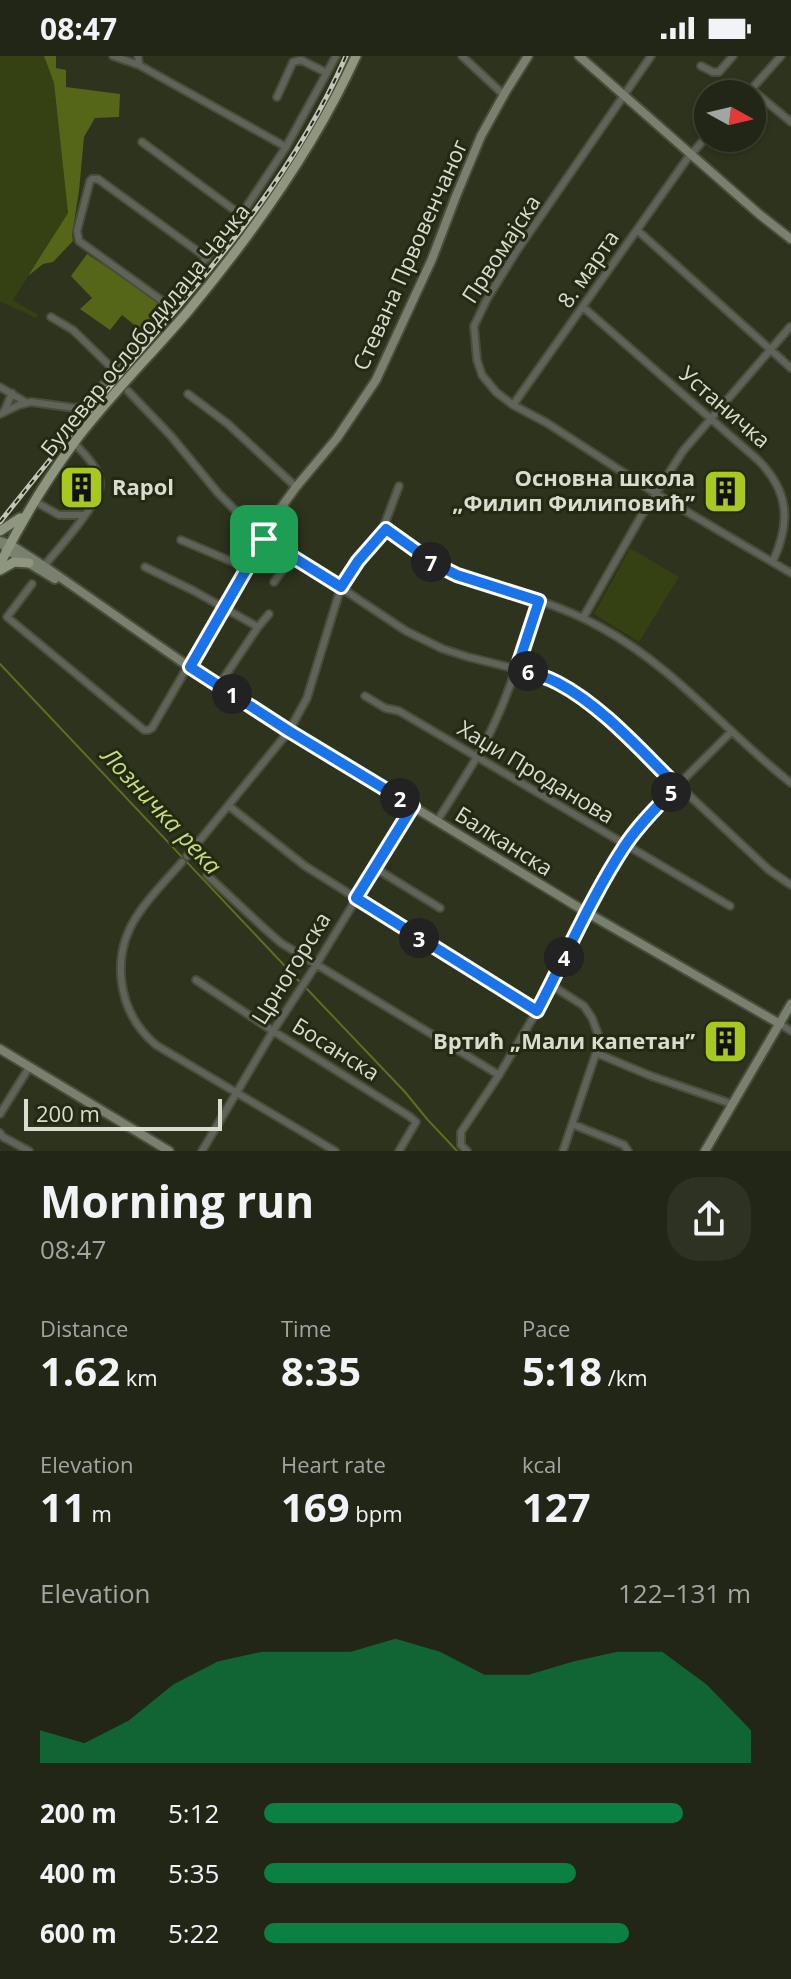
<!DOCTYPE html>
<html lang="en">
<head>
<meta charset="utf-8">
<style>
	body { margin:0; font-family:"Open Sans",sans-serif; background:#2e3223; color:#f1f3f6; height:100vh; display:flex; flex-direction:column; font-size:30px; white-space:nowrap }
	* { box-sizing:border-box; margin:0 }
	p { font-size:26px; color:#a2a5a1 }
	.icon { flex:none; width:44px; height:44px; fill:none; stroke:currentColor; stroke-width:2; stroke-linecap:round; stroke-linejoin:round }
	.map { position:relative; height:1095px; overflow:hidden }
	.side { display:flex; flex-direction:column; background:#222616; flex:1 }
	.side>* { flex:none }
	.needle { width:52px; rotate:98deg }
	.fabs { position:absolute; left:694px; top:24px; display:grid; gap:16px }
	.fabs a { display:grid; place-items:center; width:72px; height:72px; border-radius:50%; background:#222616; box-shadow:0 2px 6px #0004,0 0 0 2px #3f4335; font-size:40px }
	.scale { position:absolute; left:24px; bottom:20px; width:198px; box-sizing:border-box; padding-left:8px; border:4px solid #d9ddd0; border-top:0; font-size:22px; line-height:28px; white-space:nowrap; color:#d9ddd0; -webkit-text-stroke:6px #232913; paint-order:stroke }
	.pin { position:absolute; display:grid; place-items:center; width:68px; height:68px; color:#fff; margin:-34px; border-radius:16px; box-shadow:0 4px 12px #0006 }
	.km { position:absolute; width:40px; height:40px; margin:-20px; border-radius:50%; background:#222; color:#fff; font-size:22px; line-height:40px; text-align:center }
	.round { display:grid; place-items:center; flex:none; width:84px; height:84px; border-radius:32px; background:#2e3223 }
	.headline { display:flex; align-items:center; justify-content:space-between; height:136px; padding:0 40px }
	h1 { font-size:44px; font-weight:700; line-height:60px }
	.figures { display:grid; grid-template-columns:repeat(3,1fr); gap:12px; height:136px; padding:8px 40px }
	.figures div { display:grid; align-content:center }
	.figures b { font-size:40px; font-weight:700 }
	.figures small { font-size:22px; font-weight:400 }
	.figures p { font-size:22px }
	.chart { height:224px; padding:16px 40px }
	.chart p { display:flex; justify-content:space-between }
	.chart svg { width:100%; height:144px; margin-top:8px; fill:#0b8043; opacity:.7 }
	ul { padding:0 40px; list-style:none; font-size:26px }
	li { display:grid; grid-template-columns:128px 96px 1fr; align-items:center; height:60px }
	li i { height:20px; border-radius:10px; background:#0b8043 }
	.status { display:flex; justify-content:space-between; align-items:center; height:56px; padding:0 40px; background:#222616; direction:ltr }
	.status svg { height:22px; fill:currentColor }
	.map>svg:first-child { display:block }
	.green { fill:#354013 }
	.forest { fill:#556619 }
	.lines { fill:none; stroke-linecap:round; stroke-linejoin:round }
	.stream { stroke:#5c6e22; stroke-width:2 }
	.street-casing { stroke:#494e3a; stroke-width:10 }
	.secondary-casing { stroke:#494e3a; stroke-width:12 }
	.primary-casing { stroke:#494e3a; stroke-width:13 }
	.street { stroke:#606359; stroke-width:6 }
	.secondary { stroke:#7a806f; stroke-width:8 }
	.primary { stroke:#8f9680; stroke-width:9 }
	.rail-casing { stroke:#c2c6b8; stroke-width:5 }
	.rail { stroke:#232913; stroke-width:2; stroke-dasharray:6; stroke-linecap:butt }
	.route-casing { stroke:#fff; stroke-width:16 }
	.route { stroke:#1a73e8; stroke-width:10 }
	.labels { text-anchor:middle; stroke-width:6; stroke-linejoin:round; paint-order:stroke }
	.street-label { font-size:22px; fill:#d9ddd0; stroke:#232913 }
	.poi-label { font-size:22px; font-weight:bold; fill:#d9ddd0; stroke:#232913; text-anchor:end }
	.water-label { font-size:24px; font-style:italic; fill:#c4df79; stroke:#232913 }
</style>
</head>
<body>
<div class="status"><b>08:47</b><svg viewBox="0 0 49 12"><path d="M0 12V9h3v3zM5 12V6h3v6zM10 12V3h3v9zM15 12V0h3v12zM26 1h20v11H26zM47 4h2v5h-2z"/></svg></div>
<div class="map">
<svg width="791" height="1095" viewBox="0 0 791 1095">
	<rect width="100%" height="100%" fill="#2d331d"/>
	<!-- green -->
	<path class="green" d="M0,0H44L54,27L68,157L13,244L38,259L36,262L0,245Z
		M630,492L679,521L639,586L594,558Z"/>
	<!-- forest -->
	<path class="forest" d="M44,0H56V12L66,14V31L120,38L119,61L95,62L84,81L79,135L72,179L73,185L53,206L43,208L28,220L68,157L54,27Z
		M87,198L164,249L142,275L122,259L110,274L80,253L92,242L71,220Z"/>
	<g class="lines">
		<!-- stream -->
		<path class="stream" d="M0,608L299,925
			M307,933L405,1036L427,1063L457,1095"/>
		<defs>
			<path id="street" d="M113,0L139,9
				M138,0L139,9L286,91
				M462,0L504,39
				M651,0L516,196L487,243L474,270L477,304L482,319L496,336L513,349L547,367L655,437L791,517
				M701,10L713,16H719L733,0
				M751,33L791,66
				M747,38L781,0
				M277,41L293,6L301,4L327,17
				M142,86L241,159
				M637,174L791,312
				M168,249L79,185L77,175L90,125L92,123H98L207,202
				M583,251L758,404C789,435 791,466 773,505
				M51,261L73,274L114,314
				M0,331L27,347
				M128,335L171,380L218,437L264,483L293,500L406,575L443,593L468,601L533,617L565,631L614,669L769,814L791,829
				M188,338L228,368L296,431
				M513,349L687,103L708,79
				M4,356L12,337
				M0,358L19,349L31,346L75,352L82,350L93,341L241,159L286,91L336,0
				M399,430L385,467L386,473C408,490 431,508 458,519C484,530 512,536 540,545C561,552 582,561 602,572C674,611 727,677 791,727
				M34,445L59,459H84
				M181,484L247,512
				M44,510C57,494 99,448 100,430C101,414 85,398 74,387
				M145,511L194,535L258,571
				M274,526L293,500
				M32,528L7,561L144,674H148L152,672L188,610
				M583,562L640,462L683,395L790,271
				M219,629L258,571L269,558
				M365,640L385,652L399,655L730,850
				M229,750L305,810L537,955
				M437,765C459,730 483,695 499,657C515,620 527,582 539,545
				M187,800L289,675L307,642L341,531L358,505L386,473
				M182,806C168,822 153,837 141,854C109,897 116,955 156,989L335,1095
				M375,812L440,852
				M207,819L265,873L281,887L499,1019
				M196,924L273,975L409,1060L416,1066L399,1095
				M551,929L584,950L592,962L598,978L596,997L563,1095
				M780,968L791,975
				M596,997L651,1020L732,1048
				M0,1058L30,1010
				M572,1068L624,1089L628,1095
				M0,1077L3,1081L29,1095
				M202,1095L273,975L316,909L413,750
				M467,1095L461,1089V1076L499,1019L537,955L582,864L625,790L647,762L677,730L731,676"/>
			<path id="secondary" d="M579,0L759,158L791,183
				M0,485L10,488L44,510L188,610L289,675L586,856L780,968
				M3,489L7,494L55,523
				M190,611L264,483L267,471L296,431L337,382L376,324L432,203L456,140L481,80L506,35L528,0
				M0,993L169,1095
				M705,1095L791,948"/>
			<path id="primary" d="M0,475L20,462H24
				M0,508C21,466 45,426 73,388C108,341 151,299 189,254C253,177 314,92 356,0
				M0,514L14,506L29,507"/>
		</defs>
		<!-- street casing -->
		<use href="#street" class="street-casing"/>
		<!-- secondary casing -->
		<use href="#secondary" class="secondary-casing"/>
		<!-- primary casing -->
		<use href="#primary" class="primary-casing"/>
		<!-- street -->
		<use href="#street" class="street"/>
		<!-- secondary -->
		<use href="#secondary" class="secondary"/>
		<!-- primary -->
		<use href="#primary" class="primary"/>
		<defs>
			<path id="rail" d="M0,466C39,417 78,368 119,320C205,220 293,122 346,0"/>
		</defs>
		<!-- rail casing -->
		<use href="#rail" class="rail-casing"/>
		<!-- rail -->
		<use href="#rail" class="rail"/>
	</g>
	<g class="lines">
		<defs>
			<path id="route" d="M386,473L435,508L457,519L539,545L517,612C531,616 545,620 558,627C602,650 641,695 677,730C659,749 639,768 624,791C590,843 566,900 537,955L356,842L413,750L289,675L190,611L264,483L341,531L358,505Z"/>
		</defs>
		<!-- route casing -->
		<use href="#route" class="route-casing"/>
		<!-- route -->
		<use href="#route" class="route"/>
	</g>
	<!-- icons -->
	<defs>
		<symbol id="building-square" viewBox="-11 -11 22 22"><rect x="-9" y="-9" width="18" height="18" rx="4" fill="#a6c821" stroke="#232913"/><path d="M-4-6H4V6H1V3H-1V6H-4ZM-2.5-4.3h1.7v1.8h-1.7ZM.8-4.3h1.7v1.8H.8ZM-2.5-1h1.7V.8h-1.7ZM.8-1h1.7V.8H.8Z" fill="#111"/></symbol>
	</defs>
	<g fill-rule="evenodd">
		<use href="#building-square" x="56" y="406" width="51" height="51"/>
		<use href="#building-square" x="700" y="410" width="51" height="51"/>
		<use href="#building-square" x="700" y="960" width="51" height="51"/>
	</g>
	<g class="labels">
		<!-- street labels -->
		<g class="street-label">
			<text transform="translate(501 193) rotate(-57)" y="8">Првомајска</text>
			<text transform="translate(410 199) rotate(-66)" y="8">Стевана Првовенчаног</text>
			<text transform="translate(588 213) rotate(-55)" y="8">8. марта</text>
			<text transform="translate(145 274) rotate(-51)" y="8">Булевар ослободилаца Чачка</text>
			<text transform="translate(725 351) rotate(41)" y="8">Устаничка</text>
			<text transform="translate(536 716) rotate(31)" y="8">Хаџи Проданова</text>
			<text transform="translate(504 785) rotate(32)" y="8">Балканска</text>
			<text transform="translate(291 912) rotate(-58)" y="8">Црногорска</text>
			<text transform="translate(336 993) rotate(32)" y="8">Босанска</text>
		</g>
		<!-- poi labels -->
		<g class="poi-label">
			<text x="695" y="430">Основна школа<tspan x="695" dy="25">„Филип Филиповић”</tspan></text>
			<text x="112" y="439" text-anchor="start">Rapol</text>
			<text x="695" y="993">Вртић „Мали капетан”</text>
		</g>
		<!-- water labels -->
		<g class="water-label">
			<text transform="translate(161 755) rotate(47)" y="8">Лозничка река</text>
		</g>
	</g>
</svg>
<div class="fabs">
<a><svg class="needle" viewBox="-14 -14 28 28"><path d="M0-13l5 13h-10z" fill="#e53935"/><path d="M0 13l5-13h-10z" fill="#a2a5a1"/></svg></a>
</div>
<div class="scale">200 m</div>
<div class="pin" style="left:264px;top:483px;background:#1e9e55"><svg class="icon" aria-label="arrive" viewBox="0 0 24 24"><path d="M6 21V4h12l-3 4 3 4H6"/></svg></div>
<b class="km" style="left:232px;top:638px">1</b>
<b class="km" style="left:400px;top:742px">2</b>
<b class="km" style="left:419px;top:882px">3</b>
<b class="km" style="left:564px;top:901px">4</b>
<b class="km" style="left:671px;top:736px">5</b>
<b class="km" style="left:528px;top:615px">6</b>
<b class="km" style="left:431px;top:506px">7</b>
</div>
<section class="side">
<div class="headline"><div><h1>Morning run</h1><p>08:47</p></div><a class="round"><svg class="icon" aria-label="share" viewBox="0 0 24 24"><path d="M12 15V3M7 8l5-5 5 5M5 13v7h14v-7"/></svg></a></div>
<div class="figures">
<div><p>Distance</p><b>1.62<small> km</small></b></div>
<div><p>Time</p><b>8:35</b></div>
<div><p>Pace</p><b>5:18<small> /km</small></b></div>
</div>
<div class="figures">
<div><p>Elevation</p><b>11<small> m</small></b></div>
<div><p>Heart rate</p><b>169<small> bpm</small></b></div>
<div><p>kcal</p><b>127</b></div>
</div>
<div class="chart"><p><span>Elevation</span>122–131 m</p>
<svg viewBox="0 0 160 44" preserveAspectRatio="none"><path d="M0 44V34L10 38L20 31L30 20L40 13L50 10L60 10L70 10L80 6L90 10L100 17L110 17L120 13L130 10L140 10L150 20L160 34V44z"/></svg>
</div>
<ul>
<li><b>200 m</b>5:12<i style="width:86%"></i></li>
<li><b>400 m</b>5:35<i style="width:64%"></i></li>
<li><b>600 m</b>5:22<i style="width:75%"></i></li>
</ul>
</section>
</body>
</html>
